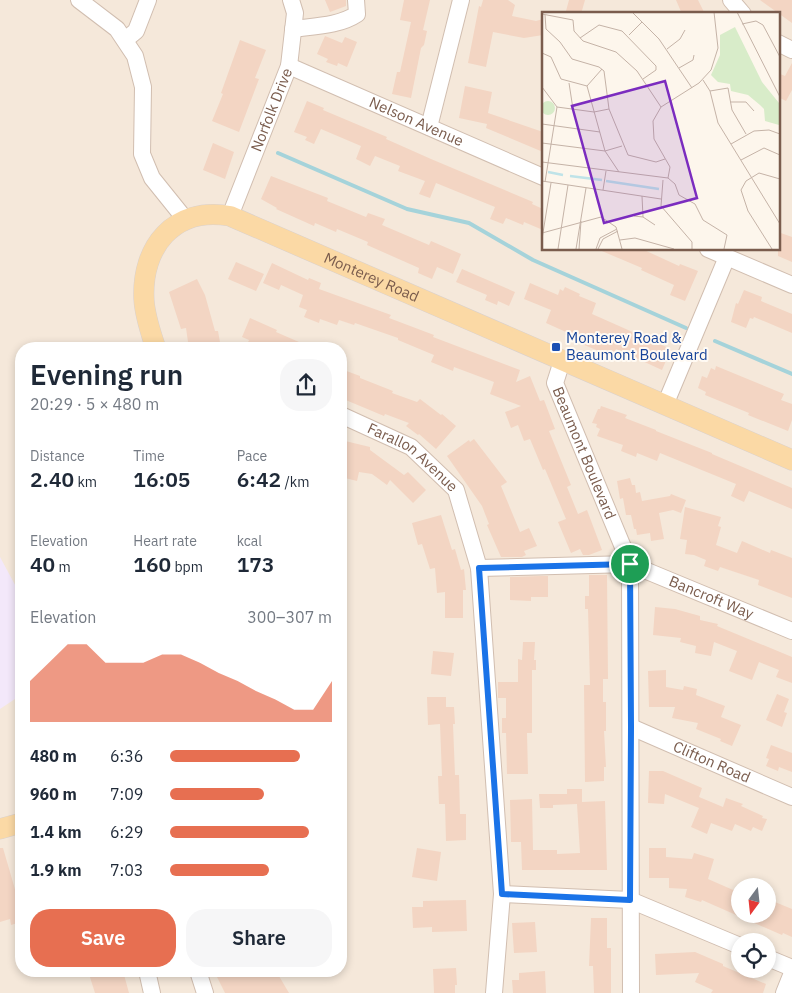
<!DOCTYPE html>
<html lang="en">
<head>
<meta charset="utf-8">
<style>
	body { margin:0; font-family:"IBM Plex Sans",sans-serif; background:#f6f6f7; color:#1f2937; height:100vh; display:flex; flex-direction:column; font-size:19px; white-space:nowrap }
	* { box-sizing:border-box; margin:0 }
	p { font-size:16px; color:#747a83 }
	.icon { flex:none; width:28px; height:28px; fill:none; stroke:currentColor; stroke-width:2; stroke-linecap:round; stroke-linejoin:round }
	.map { position:relative; flex:1; overflow:hidden }
	.details { position:absolute; left:15px; top:342px; width:332px; height:635px; display:flex; flex-direction:column; background:#fff; border-radius:20px; box-shadow:0 2px 8px #0003 }
	.details>* { flex:none }
	.needle { width:32px; rotate:195deg }
	.controls { position:absolute; left:731px; top:878px; display:grid; gap:10px }
	.controls a { display:grid; place-items:center; width:45px; height:45px; border-radius:50%; background:#fff; box-shadow:0 2px 8px #0003; font-size:25px }
	.pin { position:absolute; display:grid; place-items:center; width:42px; height:42px; color:#fff; margin:-21px; border:2px solid #fff; border-radius:50%; box-shadow:0 1px 5px #0007 }
	.round { display:grid; place-items:center; flex:none; width:52px; height:52px; border-radius:20px; background:#f6f6f7 }
	.headline { display:flex; align-items:center; justify-content:space-between; height:85px; padding:0 15px }
	h1 { font-size:28px; font-weight:600; line-height:38px }
	.figures { display:grid; grid-template-columns:repeat(3,1fr); gap:8px; height:85px; padding:5px 15px }
	.figures div { display:grid; align-content:center }
	.figures b { font-size:21px; font-weight:600 }
	.figures small { font-size:14px; font-weight:400 }
	.figures p { font-size:14px }
	.chart { height:140px; padding:10px 15px }
	.chart p { display:flex; justify-content:space-between }
	.chart svg { width:100%; height:90px; margin-top:5px; fill:#e76f51; opacity:.7 }
	.cta { display:flex; gap:10px; margin-top:auto; padding:10px 15px }
	.cta a { flex:1; height:58px; border-radius:20px; background:#e76f51; color:#fff; font-size:20px; font-weight:600; line-height:58px; text-align:center }
	.cta a+a { background:#f6f6f7; color:#1f2937 }
	ul { padding:0 15px; list-style:none; font-size:16px }
	li { display:grid; grid-template-columns:80px 60px 1fr; align-items:center; height:38px }
	li i { height:12px; border-radius:6px; background:#e76f51 }
	.map>svg:first-child { display:block }
	.residential { fill:#f5e8da; fill-rule:evenodd }
	.education { fill:#f3e8fa }
	.lines { fill:none; stroke-linecap:round; stroke-linejoin:round }
	.stream { stroke:#a5d3da; stroke-width:4 }
	.building { fill:#f3d5c3 }
	.minor-casing { stroke:#d1beb0; stroke-width:18 }
	.major-casing { stroke:#dad1cd; stroke-width:21 }
	.minor { stroke:#fff; stroke-width:16 }
	.major { stroke:#fbd9a5; stroke-width:20 }
	.route-casing { stroke:#fff; stroke-width:10 }
	.route { stroke:#1a73e8; stroke-width:6 }
	.transit-dot { fill:#1a4fb4; stroke:#fffaf3; stroke-width:2 }
	.labels { text-anchor:middle; stroke-width:4; stroke-linejoin:round; paint-order:stroke }
	.street-label { font-size:15px; fill:#7a5c4d; stroke:#fffaf3 }
	.transit-label { font-size:15px; fill:#164399; stroke:#fffaf3; text-anchor:start }
	.inset-river { fill:none; stroke:#bfe3e8; stroke-width:2.5 }
	.inset-road { fill:none; stroke:#c5b3a7; stroke-width:1 }
	.view { fill:#7b2cbf; fill-opacity:0.15; stroke:#7b2cbf; stroke-width:2.5 }
	.inset-edge { fill:none; stroke:#7a5c4d; stroke-width:2.5 }
</style>
</head>
<body>
<div class="map">
<svg width="792" height="993" viewBox="0 0 792 993">
	<rect width="100%" height="100%" fill="#fdf6ec"/>
	<!-- residential -->
	<path class="residential" d="M0,0H792V993H0ZM543,14H778V249H543ZM21,349H341V971H21ZM740,886H768V914H740ZM740,941H768V969H740Z"/>
	<!-- education -->
	<path class="education" d="M0,557L21,596V695L0,709Z"/>
	<g class="lines">
		<!-- stream -->
		<path class="stream" d="M278,153L407,209L469,223L533,260L686,328
			M715,341L792,374"/>
	</g>
	<!-- building -->
	<path class="building" d="M325,0H346V6L330,12Z
		M404,0H430L423,30L427,31L424,45L421,48L411,98L392,94L397,72H400L411,22L400,20Z
		M483,0H508L515,5L512,16L536,21L543,19V35L524,38L493,32L486,67L468,63L479,6L481,7Z
		M569,0H585L581,14L566,11Z
		M676,0H698L705,14H682Z
		M760,0H792V23Z
		M325,36L342,43L345,37L357,42L347,67L338,63L337,66L326,62L328,59L317,54Z
		M240,40L266,50L255,78L259,79L239,132L212,121L223,94L221,93Z
		M792,63V90L786,101L778,97V73L785,76Z
		M465,86L492,92L488,113L543,132V152L486,128L487,124L459,118Z
		M307,101L324,108L323,110L387,137L386,139L431,159L533,202L532,204L543,209V230L524,222L523,225L506,218L503,224L490,219L495,207L436,183L430,198L419,194L425,181L398,171L400,166L375,156L370,166L356,159L361,146L321,129L314,144L305,140L307,137L294,132Z
		M213,143L234,152L225,179L203,170Z
		M271,176L328,198L327,201L366,217L368,213L385,219L382,225L429,245L431,241L461,254L453,274L437,267L432,279L418,273L419,268L367,245L368,242L337,229L336,232L315,223L314,226L276,209L277,208L261,199Z
		M778,232L792,237V262L778,256Z
		M597,249H642L679,266L680,264L698,271L685,301L670,295L674,285L641,270L642,268Z
		M236,262L264,274L256,291L228,279Z
		M272,263L308,280L309,278L321,283L319,289L391,315L389,318L434,335L433,337L520,370L516,382L530,376L540,401L544,400L555,429L549,431L571,485L567,487L578,514L587,510L602,550L589,555H583L580,549L571,553L558,522L566,519L545,469L543,470L530,439L524,441L518,425L511,428L505,412L521,406L490,394L494,382L454,367L453,371L431,362L434,355L398,340V338L355,323L354,325L339,320L337,325L320,319L319,323L304,317L307,310L299,307L303,295L281,285L279,290L263,283Z
		M462,269L515,292L509,306L498,301L497,305L485,300L487,295L456,282Z
		M197,279L205,295L215,331H218L221,348L189,349L186,328L181,329L169,292Z
		M530,283L558,295L560,289L563,291L565,287L580,294L579,296L596,303L592,314L671,349L662,370L616,349L613,357L582,344V342L565,335L566,332L546,323L551,310L524,299Z
		M744,290L762,297L761,301L792,314V333L754,317L753,319L750,318L746,328L731,322L736,303L738,304Z
		M250,318L277,330L276,332L315,349H245L249,340L242,337Z
		M716,366L784,394L781,400L792,404V420L788,431L748,415L749,413L705,395L706,392L698,388L702,376L707,378L711,368L715,370Z
		M341,369L360,376V378L393,391L392,393L417,402L420,399L441,415L442,414L456,426L436,449L419,434L418,435L406,426L409,423L385,414L384,416L341,398Z
		M601,406L627,415L625,418L656,430V431L712,453V454L792,488V509L749,491L744,502L731,496L736,484L660,453L657,461L637,453L636,457L621,451L623,445L597,436L600,429L596,427L597,424L592,423L598,409H600Z
		M474,439L507,482L501,486L520,532L529,528L537,546L524,551L526,555L522,557H501L487,525L489,524L482,506L447,456L469,440L470,442Z
		M341,440L370,447V450L404,475L408,472L426,490L413,503L390,480L387,485L372,474L359,472L357,481L341,477Z
		M630,478L632,485H635L636,493L640,492L642,501L670,496L671,494L686,500L681,513L673,510L659,513L664,539L651,541L650,533L637,535L636,529H634L631,515H626L623,498L620,499L617,481Z
		M685,507L721,517L718,526L721,527L716,545L737,553L742,541L770,553L771,550L792,558V598L758,585L759,580L720,567L718,571L704,566L706,560L694,555L685,554L687,540L680,539Z
		M441,515L452,550L455,549L461,570L464,569L466,590H463V618H445V592L437,593L435,568L430,569L422,544L418,545L412,523Z
		M589,575H607L608,679H603V702H606V731H604L606,767H604V781L585,782L584,685H590L588,609H585V596H589Z
		M541,576H548V597H531V601L510,600V577Z
		M655,607L675,609L700,616V620L718,624L717,626L792,657V683L776,677L779,670L759,662L752,680L729,671L737,651L714,642L711,656L695,653L696,646L680,642L681,638L653,635Z
		M523,642H535L534,660H536V670H532V733H527L528,774H507L506,733H502V718H506V698H498V682H518V659L522,660Z
		M433,651L454,653L451,676L431,674Z
		M666,670V687L683,690L684,686L697,689L696,695L725,706L721,717L741,725L732,746L720,741L721,739L696,729L698,723L672,718L675,707H649L648,671Z
		M777,694L789,699L784,712L787,713L782,727L766,720Z
		M427,697H446V707H454L455,724H453L455,775H459L460,814H466V840L446,841L445,804H439L438,776H442L440,724L428,725Z
		M771,745L792,753V772L779,767L778,771L766,766L769,759L766,758Z
		M649,771H663L702,788L699,797L723,807L726,798L743,804L741,806L763,816L762,818L767,819L762,831L753,827L751,831L735,824L732,831L711,823L707,834L691,827L699,808L665,794L664,804L648,803Z
		M567,789H582V802L605,801L607,870H522L521,842H511L510,800L532,799L533,850H557V854L580,853L577,804L553,805V808H540L539,794H567Z
		M0,848H3L21,910V922L11,925L10,919L0,922Z
		M417,848L441,852L437,881L412,877Z
		M649,848H666V857L692,859L694,853L714,859L708,879L740,893V914H768V907L770,900L792,909V937L783,933L782,935L702,900L701,902L685,897L687,889L669,888V878H649Z
		M466,900L467,931L432,932V927L413,928L412,907H423V901Z
		M591,918H607V948H611V993H594L593,966H589Z
		M535,922L537,952L514,953L512,923Z
		M695,952L723,964V966L766,984L763,993H711L713,990L695,982L699,973L656,975L655,954Z
		M456,968L457,985H455V993H434L433,969Z
		M88,971H101V974L110,971H123L129,993H95Z
		M214,971H276L289,993H225Z
		M545,971L546,993H513L512,980H519V973Z"/>
	<g class="lines">
		<defs>
			<g id="minor">
				<path d="M79,0L117,29L135,56L143,87L142,154L152,178L185,219"/>
				<path d="M731,0L743,14"/>
				<path d="M293,29C314,26 339,26 357,14L356,0"/>
				<path d="M125,40L136,31L148,0"/>
				<path d="M778,43L792,50"/>
				<path id="s1" d="M289,66L543,177"/>
				<path d="M429,127L461,0"/>
				<path id="s2" d="M230,216L289,66L295,13L291,0"/>
				<path d="M708,249L792,285"/>
				<path id="s3" d="M562,361L555,383L630,564L631,993"/>
				<path d="M665,405L727,257"/>
				<path id="s4" d="M341,415L411,447L456,490L479,568L502,894L494,993"/>
				<path id="s5" d="M479,568L630,564L792,631"/>
				<path id="s6" d="M631,727L792,797"/>
				<path d="M502,894L630,900L740,946"/>
				<path d="M768,958L792,968"/>
				<path d="M147,971L152,993"/>
				<path d="M198,971L205,993"/>
				<path d="M784,993L792,973"/>
			</g>
			<g id="major">
				<path id="s7" d="M156,349C151,333 145,317 144,300C141,247 174,206 230,216L792,460"/>
				<path d="M0,829L21,823"/>
			</g>
		</defs>
		<!-- minor casing -->
		<use href="#minor" class="minor-casing"/>
		<!-- major casing -->
		<use href="#major" class="major-casing"/>
		<!-- minor -->
		<use href="#minor" class="minor"/>
		<!-- major -->
		<use href="#major" class="major"/>
	</g>
	<g class="lines">
		<defs>
			<path id="route" d="M630,564L631,727L630,900L502,894L479,568Z"/>
		</defs>
		<!-- route casing -->
		<use href="#route" class="route-casing"/>
		<!-- route -->
		<use href="#route" class="route"/>
	</g>
	<!-- markers -->
	<rect class="transit-dot" x="551" y="342" width="10" height="10" rx="2.5"/>
	<g class="labels">
		<!-- street labels -->
		<g class="street-label">
			<text dy="5" stroke="none"><textPath href="#s2" startOffset="114">Norfolk Drive</textPath></text>
			<text dy="5" stroke="none"><textPath href="#s1" startOffset="139">Nelson Avenue</textPath></text>
			<text dy="5" stroke="none"><textPath href="#s7" startOffset="346">Monterey Road</textPath></text>
			<text dy="5" stroke="none"><textPath href="#s3" startOffset="99">Beaumont Boulevard</textPath></text>
			<text dy="5" stroke="none"><textPath href="#s4" startOffset="84">Farallon Avenue</textPath></text>
			<text dy="5" stroke="none"><textPath href="#s5" startOffset="239">Bancroft Way</textPath></text>
			<text dy="5" stroke="none"><textPath href="#s6" startOffset="88">Clifton Road</textPath></text>
		</g>
		<!-- transit labels -->
		<g class="transit-label">
			<text x="566" y="343">Monterey Road &amp;<tspan x="566" dy="17">Beaumont Boulevard</tspan></text>
		</g>
	</g>
	<!-- overview -->
	<g transform="translate(542 12)">
		<rect width="238" height="238" fill="#fdf6ec"/>
		<path d="M193,15L220,70L237,91V113L223,109L222,97L218,93L206,83L189,79L188,72L176,70L169,63L178,43V23ZM-1 96a7 7 0 1 1 14 0a7 7 0 1 1-14 0Z" fill="#d8ecc9"/>
		<path class="inset-river" d="M6,160L21,163M28,164L60,168M64,169L117,177"/>
		<path class="inset-road" d="M90,0L117,27L150,76M195,0L238,85M0,2L31,8M3,3L4,17L18,30L30,47L57,55L62,59L67,97L86,143L114,150L123,147M31,8L32,19L41,29L74,40L95,59L119,95M200,12L214,9L221,13L238,45M87,23L100,10M38,26L57,13L80,19L114,54V58L101,67M125,37L138,27L143,18M0,41L9,45L19,67L45,74L63,139L77,160M137,56L151,48L152,43M161,68L168,79L176,111L238,212M27,71L31,97M45,74L60,57M0,75L15,95M168,79L186,76L190,98L204,122M188,90H204L212,99M15,95L52,100L67,97M0,112L58,120M0,131L63,139L80,134M189,132L212,119L227,118L238,122M199,148L222,136L238,143M0,150L126,166L128,155L112,127L111,109L119,95L157,71L169,58L176,36L172,0M126,166L133,172L137,183L153,192L161,208L185,223L182,237M121,168L119,194L150,230V237M0,169L119,187M3,170L15,95M61,178L64,159M100,184L101,205M92,204L101,205L113,213M0,221L59,205L74,215L80,237M0,227L9,171M78,228L93,226L132,237M16,237L26,173M34,237L44,176M37,237L39,209M54,237L58,226L75,217M56,237L61,227L76,219M230,237L206,199L199,178L204,169L217,161L238,167"/>
		<path class="view" d="M123,69L155,186L62,211L30,94Z"/>
		<rect width="238" height="238" class="inset-edge"/>
	</g>
</svg>
<div class="controls">
<a><svg class="needle" viewBox="-14 -14 28 28"><path d="M0-13l5 13h-10z" fill="#e53935"/><path d="M0 13l5-13h-10z" fill="#747a83"/></svg></a>
<a><svg class="icon" aria-label="locate" viewBox="0 0 24 24"><circle cx="12" cy="12" r="6"/><path d="M12 2v4M12 18v4M2 12h4M18 12h4"/></svg></a>
</div>
<div class="pin" style="left:630px;top:564px;background:#1e9e55"><svg class="icon" aria-label="arrive" viewBox="0 0 24 24"><path d="M6 21V4h12l-3 4 3 4H6"/></svg></div>
<section class="details">
<div class="headline"><div><h1>Evening run</h1><p>20:29 · 5 × 480 m</p></div><a class="round"><svg class="icon" aria-label="share" viewBox="0 0 24 24"><path d="M12 15V3M7 8l5-5 5 5M5 13v7h14v-7"/></svg></a></div>
<div class="figures">
<div><p>Distance</p><b>2.40<small> km</small></b></div>
<div><p>Time</p><b>16:05</b></div>
<div><p>Pace</p><b>6:42<small> /km</small></b></div>
</div>
<div class="figures">
<div><p>Elevation</p><b>40<small> m</small></b></div>
<div><p>Heart rate</p><b>160<small> bpm</small></b></div>
<div><p>kcal</p><b>173</b></div>
</div>
<div class="chart"><p><span>Elevation</span>300–307 m</p>
<svg viewBox="0 0 160 44" preserveAspectRatio="none"><path d="M0 44V24L10 15L20 6L30 6L40 15L50 15L60 15L70 11L80 11L90 15L100 20L110 24L120 29L130 33L140 38L150 38L160 24V44z"/></svg>
</div>
<ul>
<li><b>480 m</b>6:36<i style="width:80%"></i></li>
<li><b>960 m</b>7:09<i style="width:58%"></i></li>
<li><b>1.4 km</b>6:29<i style="width:86%"></i></li>
<li><b>1.9 km</b>7:03<i style="width:61%"></i></li>
</ul>
<div class="cta"><a>Save</a><a>Share</a></div>
</section>
</div>
</body>
</html>
